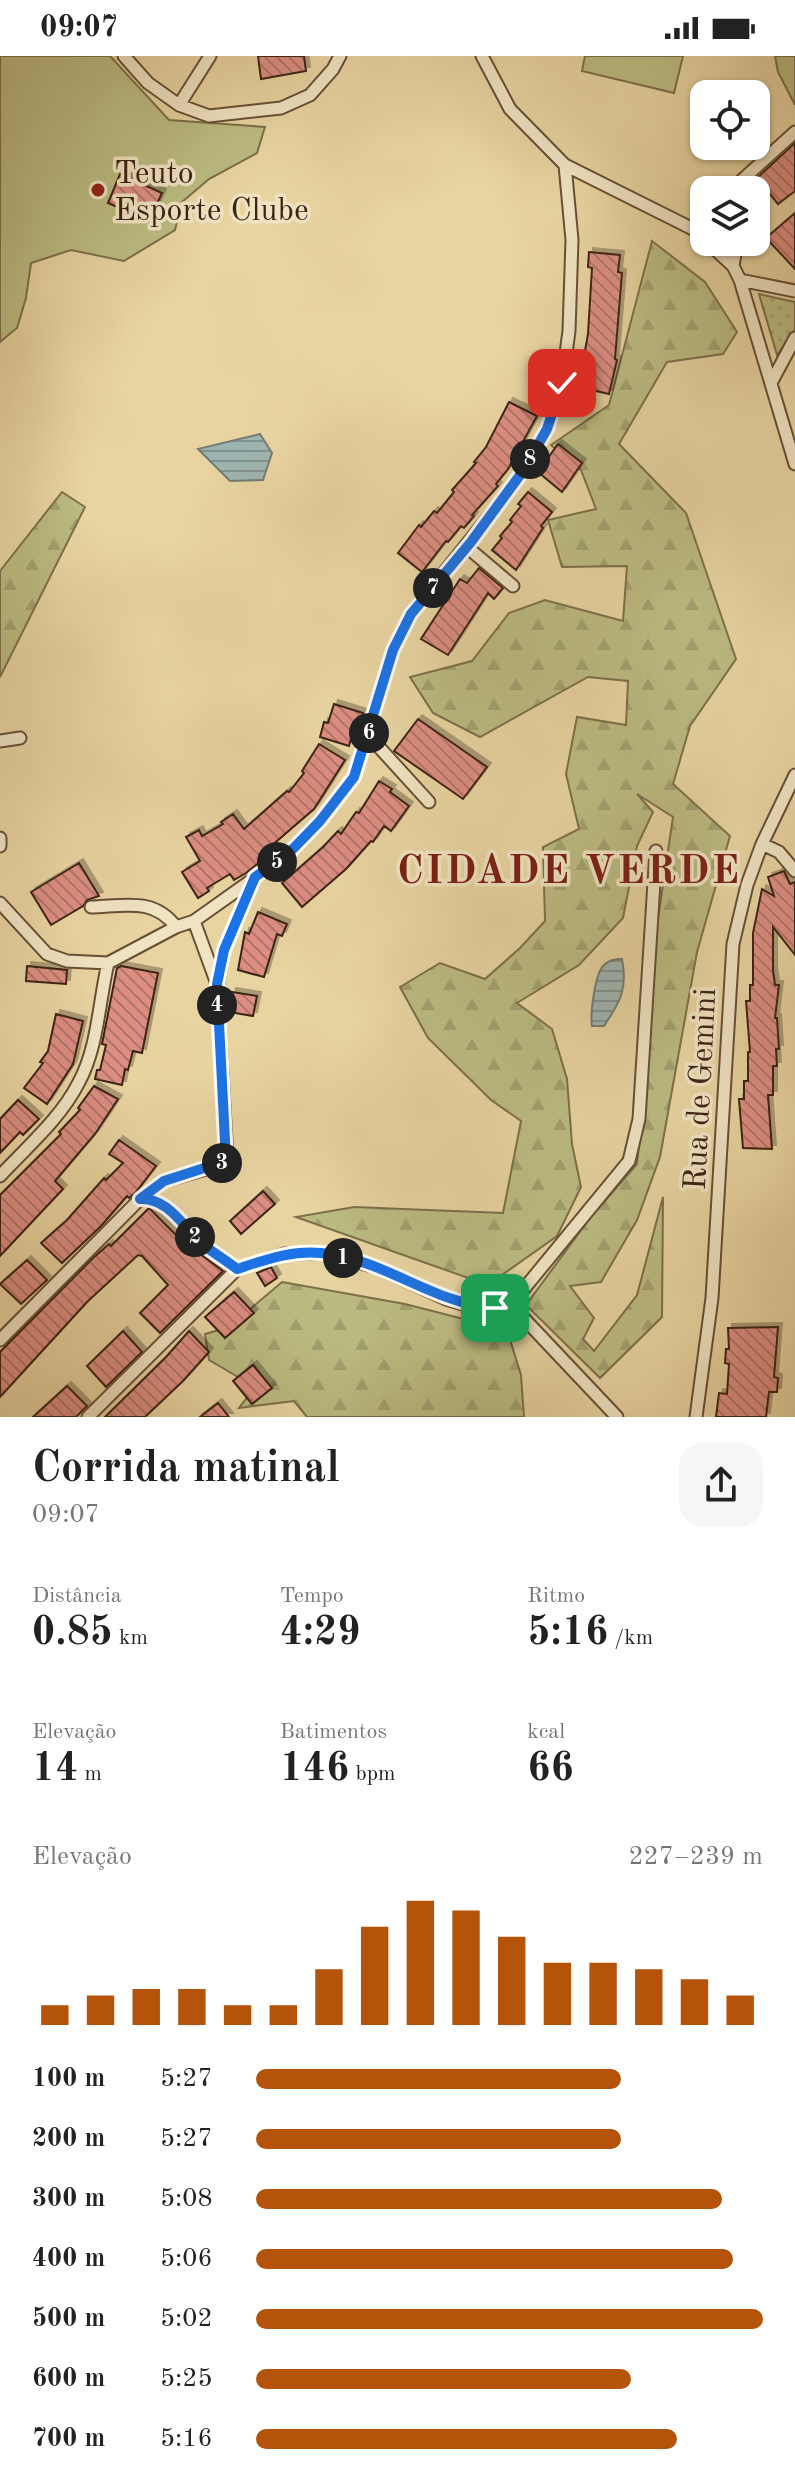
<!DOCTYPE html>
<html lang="pt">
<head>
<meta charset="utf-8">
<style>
	body { margin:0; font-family:"Old Standard TT",serif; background:#f6f6f6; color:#222; height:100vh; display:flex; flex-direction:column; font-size:30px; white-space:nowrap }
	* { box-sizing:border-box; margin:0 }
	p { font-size:26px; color:#767676 }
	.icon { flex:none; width:44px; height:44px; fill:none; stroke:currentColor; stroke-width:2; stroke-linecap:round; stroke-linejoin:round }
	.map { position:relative; height:1361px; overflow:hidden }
	.panel { display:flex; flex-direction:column; background:#fff; flex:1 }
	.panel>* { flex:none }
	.fabs { position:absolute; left:690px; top:24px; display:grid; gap:16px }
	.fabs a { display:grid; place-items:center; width:80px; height:80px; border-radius:16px; background:#fff; box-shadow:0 2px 6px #0004; font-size:40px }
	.pin { position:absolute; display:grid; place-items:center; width:68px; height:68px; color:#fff; margin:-34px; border-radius:16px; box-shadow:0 4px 12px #0006 }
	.km { position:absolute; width:40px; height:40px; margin:-20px; border-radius:50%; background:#222; color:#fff; font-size:22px; line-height:40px; text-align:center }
	.round { display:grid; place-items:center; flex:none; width:84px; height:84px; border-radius:24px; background:#f6f6f6 }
	.overview { display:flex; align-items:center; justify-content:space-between; height:136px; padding:0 32px }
	h1 { font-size:44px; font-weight:700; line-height:60px }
	.stats { display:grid; grid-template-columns:repeat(3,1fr); gap:12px; height:136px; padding:8px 32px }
	.stats div { display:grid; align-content:center }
	.stats b { font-size:40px; font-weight:700 }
	.stats small { font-size:22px; font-weight:400 }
	.stats p { font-size:22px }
	.chart { height:224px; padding:16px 32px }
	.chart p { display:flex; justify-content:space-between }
	.chart svg { width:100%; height:144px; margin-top:8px; stroke:#b45309; stroke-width:6 }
	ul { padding:0 32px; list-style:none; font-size:26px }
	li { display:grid; grid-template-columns:128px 96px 1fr; align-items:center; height:60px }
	li i { height:20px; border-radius:10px; background:#b45309 }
	.status { display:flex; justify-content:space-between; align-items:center; height:56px; padding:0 40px; background:#fff; direction:ltr }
	.status svg { height:22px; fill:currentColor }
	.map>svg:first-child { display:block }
	.forest { fill:url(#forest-firs); stroke:#7c6f4a; stroke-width:2 }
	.park { fill:url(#park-dots); stroke:#7c6f4a; stroke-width:2 }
	.pitch { fill:#bbbb81; stroke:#7c6f4a; stroke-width:2 }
	.water { fill:url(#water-rules); stroke:#767b72; stroke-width:2 }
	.building { fill:url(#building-back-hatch); stroke:#3c2313; stroke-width:2; filter:url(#shadow) }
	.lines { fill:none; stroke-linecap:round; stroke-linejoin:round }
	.minor-casing { stroke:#674f36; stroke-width:15 }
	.minor { stroke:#f0e3c2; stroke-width:11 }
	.route-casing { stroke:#fff; stroke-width:16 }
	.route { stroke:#1a73e8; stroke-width:10 }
	.poi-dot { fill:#8f2418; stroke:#f0e3c2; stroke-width:3 }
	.labels { text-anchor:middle; stroke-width:7; stroke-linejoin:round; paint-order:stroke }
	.poi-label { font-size:32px; fill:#3c2313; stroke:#f0e3c2; text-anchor:start }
	.street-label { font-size:32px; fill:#3c2313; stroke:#f0e3c2 }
	.district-label { font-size:40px; font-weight:bold; letter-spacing:2px; fill:#7a1f14; stroke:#f0e3c2 }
</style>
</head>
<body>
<div class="status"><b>09:07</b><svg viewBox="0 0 49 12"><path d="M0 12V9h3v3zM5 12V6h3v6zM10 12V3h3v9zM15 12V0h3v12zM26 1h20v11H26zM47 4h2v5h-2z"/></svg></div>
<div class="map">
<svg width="795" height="1361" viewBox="0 0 795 1361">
	<defs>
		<pattern id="forest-firs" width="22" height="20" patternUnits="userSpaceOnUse" patternTransform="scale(2)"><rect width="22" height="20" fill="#bbbb81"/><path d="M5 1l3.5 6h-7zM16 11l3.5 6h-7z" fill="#a2a06f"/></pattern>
		<pattern id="park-dots" width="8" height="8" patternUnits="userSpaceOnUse" patternTransform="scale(2)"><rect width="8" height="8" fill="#bbbb81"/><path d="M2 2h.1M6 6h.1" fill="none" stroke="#a2a06f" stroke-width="1.8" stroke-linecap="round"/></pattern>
		<pattern id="water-rules" width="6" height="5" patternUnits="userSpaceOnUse" patternTransform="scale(2)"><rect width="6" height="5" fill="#9db5b1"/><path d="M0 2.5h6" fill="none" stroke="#81938f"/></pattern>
		<pattern id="building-back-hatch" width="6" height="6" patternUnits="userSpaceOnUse" patternTransform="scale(2)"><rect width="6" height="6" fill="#dc8e82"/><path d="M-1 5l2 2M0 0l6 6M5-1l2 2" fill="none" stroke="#b47469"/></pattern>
		<filter id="shadow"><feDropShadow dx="4" dy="-4" stdDeviation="0" flood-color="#0004"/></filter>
	</defs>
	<rect width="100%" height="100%" fill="#e8d4a1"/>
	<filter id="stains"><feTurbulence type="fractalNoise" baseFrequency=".0025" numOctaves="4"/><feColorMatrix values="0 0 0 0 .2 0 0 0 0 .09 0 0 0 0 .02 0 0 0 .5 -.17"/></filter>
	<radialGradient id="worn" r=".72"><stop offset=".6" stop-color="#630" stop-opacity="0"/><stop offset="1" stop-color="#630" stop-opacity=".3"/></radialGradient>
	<!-- forest -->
	<path class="forest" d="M775,0H795V49L778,16Z
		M652,185L705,226L737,276L723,298L667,306L619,388L686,457L736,603L690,670L673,728L730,780L697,896L660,1101L637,1164L601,1226L570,1230L594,1262L583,1283L594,1295L637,1239L663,1141L662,1261L600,1322L526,1249L590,1162L637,1108L648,1007L658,863L673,761L637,738L653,756L637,790L623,862L579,909L517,947L552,973L567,1023L572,1088L581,1131L557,1180L488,1229L296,1161L354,1151L503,1157L521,1065L491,1044L428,982L400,931L440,907L485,923L520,892L545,865L543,791L579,773L566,718L577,661L626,669L628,625L588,621L480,681L433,657L410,621L472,605L509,557L545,544L623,565L627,510L562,511L548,464L596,453L581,414L551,389L609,349Z
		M62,436L85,451L0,621V515Z
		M282,1226L405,1248L507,1274L521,1319L524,1361H307L294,1345L239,1352L255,1331L209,1304L205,1278L229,1271Z"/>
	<!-- park -->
	<path class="park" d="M759,238L795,246V274L777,299Z"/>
	<!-- pitch -->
	<path class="pitch" d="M0,0H110L169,64L265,71L257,97L209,123L182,146L175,174L124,205L71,194L31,207L26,242L17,272L0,286Z
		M585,0H683L674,37L582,15Z"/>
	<!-- water -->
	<path class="water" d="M260,378L272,397L263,424L230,425L198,393Z
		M622,903C628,933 620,946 604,970H592C590,958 595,919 603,910C609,904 614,903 622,903Z"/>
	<!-- building -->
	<path class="building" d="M258,0H304L306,15L261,23Z
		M795,87V135L778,148L757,122Z
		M120,118L162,137L149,165L108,147Z
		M795,157V213L766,182Z
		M589,196L620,199L618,216L622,217L615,303L617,304L609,338L579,331L587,296L585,295L588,278L592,212L588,211Z
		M509,346L537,360L508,413L496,428L498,430L472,459L474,460L464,472L461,470L448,486L446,485L422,516L398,497L419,469L421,471L434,455L437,457L454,436L452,434L476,407L474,406L486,391Z
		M558,388L582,407L562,436L538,416Z
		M528,436L552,456L541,470L543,472L516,514L492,494L502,482L500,480L512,466L510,464L521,450L518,448Z
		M479,512L503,532L494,543L488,537L448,599L421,583L460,523L467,527Z
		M334,648L363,657L359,672L355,670L349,690L320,681L324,666L328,667Z
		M418,663L487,711L463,743L394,695Z
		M319,688L345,704L314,753L262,798L265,802L246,817L234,824L230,818L207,832L209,835L198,842L182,816L200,805L186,781L199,774L202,780L223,768L221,766L233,758L244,773L287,735L289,736L304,717L302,715Z
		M379,725L392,733L390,736L409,750L391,775L384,770L373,786L371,785L346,813L302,851L282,827L323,791L338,775L341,778L356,756L359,757Z
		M79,807L99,840L87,844L83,850L51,869L31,836Z
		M784,815L790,828L795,826V899L773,871V914L775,929H779L775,962H777L779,993H776L777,1010H773V1039H768L772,1093L743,1092L739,1043H744V1025H748V996H750L746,945H750V929H753V877L762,833L774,840L768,821Z
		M258,856L287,868L282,880L277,878L264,921L238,914L245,876L249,878Z
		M27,910L67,914L66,928L26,925Z
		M121,910L158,917L142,997L133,995L128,1014L125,1013L122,1029L95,1023L97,1014H100L106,989L102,988L117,912Z
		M232,936L257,940L253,960L229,956Z
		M56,958L83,965L73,1008L47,1048L24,1032L43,1007L40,1006L48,995Z
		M94,1030L118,1043L95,1078L55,1125L63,1133L0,1200V1139L61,1078L59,1076L80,1054L78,1052Z
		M18,1044L39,1063L23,1079L20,1076L0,1097V1063Z
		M119,1084L156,1110L136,1136L129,1142L127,1140L101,1170L62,1207L41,1187L67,1164L104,1122L106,1124L123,1107L109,1098Z
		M263,1135L275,1148L241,1178L230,1165Z
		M149,1152L181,1184L184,1181L200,1198L223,1215L160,1277L140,1257L168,1229L142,1200L138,1199L87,1246L0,1341V1296L93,1202L109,1188L111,1190Z
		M27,1204L47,1224L21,1248L0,1228Z
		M271,1211L277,1222L265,1230L257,1217Z
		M234,1236L254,1257L225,1282L205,1261Z
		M778,1271L774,1321L778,1322L777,1336H769L766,1361H716L719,1337L727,1338L729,1308L725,1307L726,1293H729L728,1272Z
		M123,1275L142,1296L106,1331L87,1310Z
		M189,1275L209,1296L183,1325L145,1361H105L166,1301Z
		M253,1309L272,1332L252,1348L233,1325Z
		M67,1330L87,1350L76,1361H33Z
		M218,1347L229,1361H200Z"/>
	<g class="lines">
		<defs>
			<path id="minor" d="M124,0L148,27L179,49L209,60L281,52L310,39L333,13L340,0
				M482,0L510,53L565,109L693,173L704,183
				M179,49L210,0
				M741,134L742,124L795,76
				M707,186L733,210L740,224L795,408
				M733,210L737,186
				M740,224L795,235
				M771,327L795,282
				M467,491L513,530
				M368,679L429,746
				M0,685L20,682
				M0,782V790
				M762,788L779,796L795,815
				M0,847L47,898L67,905L108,907
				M91,851C124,850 154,841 176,871
				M218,926L224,894L255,822
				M0,1120C27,1091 61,1062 79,1026C98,991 99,945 108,907L176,871L194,865L287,799L320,765L354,721L393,594L411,558L499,448L523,415L547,373L562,327L569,275L572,184L565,109
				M140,1143C169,1141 185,1174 205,1190C215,1198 226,1205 237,1213
				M509,1251L629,1105L639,1063L656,795
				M0,1284L140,1143L164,1125L220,1109L227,1103L217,928L194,865
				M88,1361L237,1213L285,1198L322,1197L338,1201L376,1211L446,1243L473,1251H509L515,1253L617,1361
				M696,1361L712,1242L733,888L747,829L762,788L795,719"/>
		</defs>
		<!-- minor casing -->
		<use href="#minor" class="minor-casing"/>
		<!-- minor -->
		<use href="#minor" class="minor"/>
	</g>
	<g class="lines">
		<defs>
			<path id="route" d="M495,1252C433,1248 383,1202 321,1197C291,1194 265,1204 237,1213C227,1205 215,1198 205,1190C185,1174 169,1141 140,1143L164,1125L226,1105L217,928L224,894L255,821L287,799L320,765L354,721L393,594L411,558L471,486L523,415L547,373L562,327"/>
		</defs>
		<!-- route casing -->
		<use href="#route" class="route-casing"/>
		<!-- route -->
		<use href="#route" class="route"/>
	</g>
	<!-- markers -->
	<circle class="poi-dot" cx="98" cy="134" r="8"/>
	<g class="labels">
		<!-- poi labels -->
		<g class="poi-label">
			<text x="114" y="127">Teuto<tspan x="114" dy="37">Esporte Clube</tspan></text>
		</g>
		<!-- street labels -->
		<g class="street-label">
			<text transform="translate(699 1033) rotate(-87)" y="11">Rua de Gemini</text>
		</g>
		<!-- district labels -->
		<g class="district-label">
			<text x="569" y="827">CIDADE VERDE</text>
		</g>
	</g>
	<rect width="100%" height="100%" filter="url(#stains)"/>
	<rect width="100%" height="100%" fill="url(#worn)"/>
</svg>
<div class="fabs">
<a><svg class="icon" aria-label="locate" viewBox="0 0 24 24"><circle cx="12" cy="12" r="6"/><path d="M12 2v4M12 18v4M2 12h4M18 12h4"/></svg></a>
<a><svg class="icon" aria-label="layers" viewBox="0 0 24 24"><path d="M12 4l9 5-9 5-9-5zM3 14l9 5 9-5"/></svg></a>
</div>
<div class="pin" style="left:495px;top:1252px;background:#1e9e55"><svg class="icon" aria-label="arrive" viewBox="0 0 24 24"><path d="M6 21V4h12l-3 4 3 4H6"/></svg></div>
<div class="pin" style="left:562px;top:327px;background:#d93025"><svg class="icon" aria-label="check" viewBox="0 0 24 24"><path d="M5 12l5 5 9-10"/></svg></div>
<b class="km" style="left:343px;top:1202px">1</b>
<b class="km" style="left:195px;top:1181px">2</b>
<b class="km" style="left:222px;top:1107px">3</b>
<b class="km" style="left:217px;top:949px">4</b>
<b class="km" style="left:277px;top:806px">5</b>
<b class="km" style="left:369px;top:677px">6</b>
<b class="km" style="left:433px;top:532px">7</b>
<b class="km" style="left:530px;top:403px">8</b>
</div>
<section class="panel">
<div class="overview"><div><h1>Corrida matinal</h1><p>09:07</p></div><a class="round"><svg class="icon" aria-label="share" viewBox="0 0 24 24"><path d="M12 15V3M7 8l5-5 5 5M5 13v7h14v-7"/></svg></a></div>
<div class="stats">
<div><p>Distância</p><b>0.85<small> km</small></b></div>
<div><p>Tempo</p><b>4:29</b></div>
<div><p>Ritmo</p><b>5:16<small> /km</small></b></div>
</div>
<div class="stats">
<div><p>Elevação</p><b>14<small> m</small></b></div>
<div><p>Batimentos</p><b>146<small> bpm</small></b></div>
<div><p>kcal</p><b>66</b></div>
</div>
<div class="chart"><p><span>Elevação</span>227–239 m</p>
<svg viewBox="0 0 160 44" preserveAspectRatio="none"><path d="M5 44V38M15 44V35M25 44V33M35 44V33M45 44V38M55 44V38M65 44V27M75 44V14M85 44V6M95 44V9M105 44V17M115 44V25M125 44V25M135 44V27M145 44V30M155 44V35"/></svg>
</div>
<ul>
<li><b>100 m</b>5:27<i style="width:72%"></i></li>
<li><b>200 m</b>5:27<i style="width:72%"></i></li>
<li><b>300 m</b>5:08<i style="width:92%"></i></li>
<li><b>400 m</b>5:06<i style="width:94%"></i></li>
<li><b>500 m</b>5:02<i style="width:100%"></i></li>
<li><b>600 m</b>5:25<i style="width:74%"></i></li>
<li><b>700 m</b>5:16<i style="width:83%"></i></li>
</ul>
</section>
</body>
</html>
